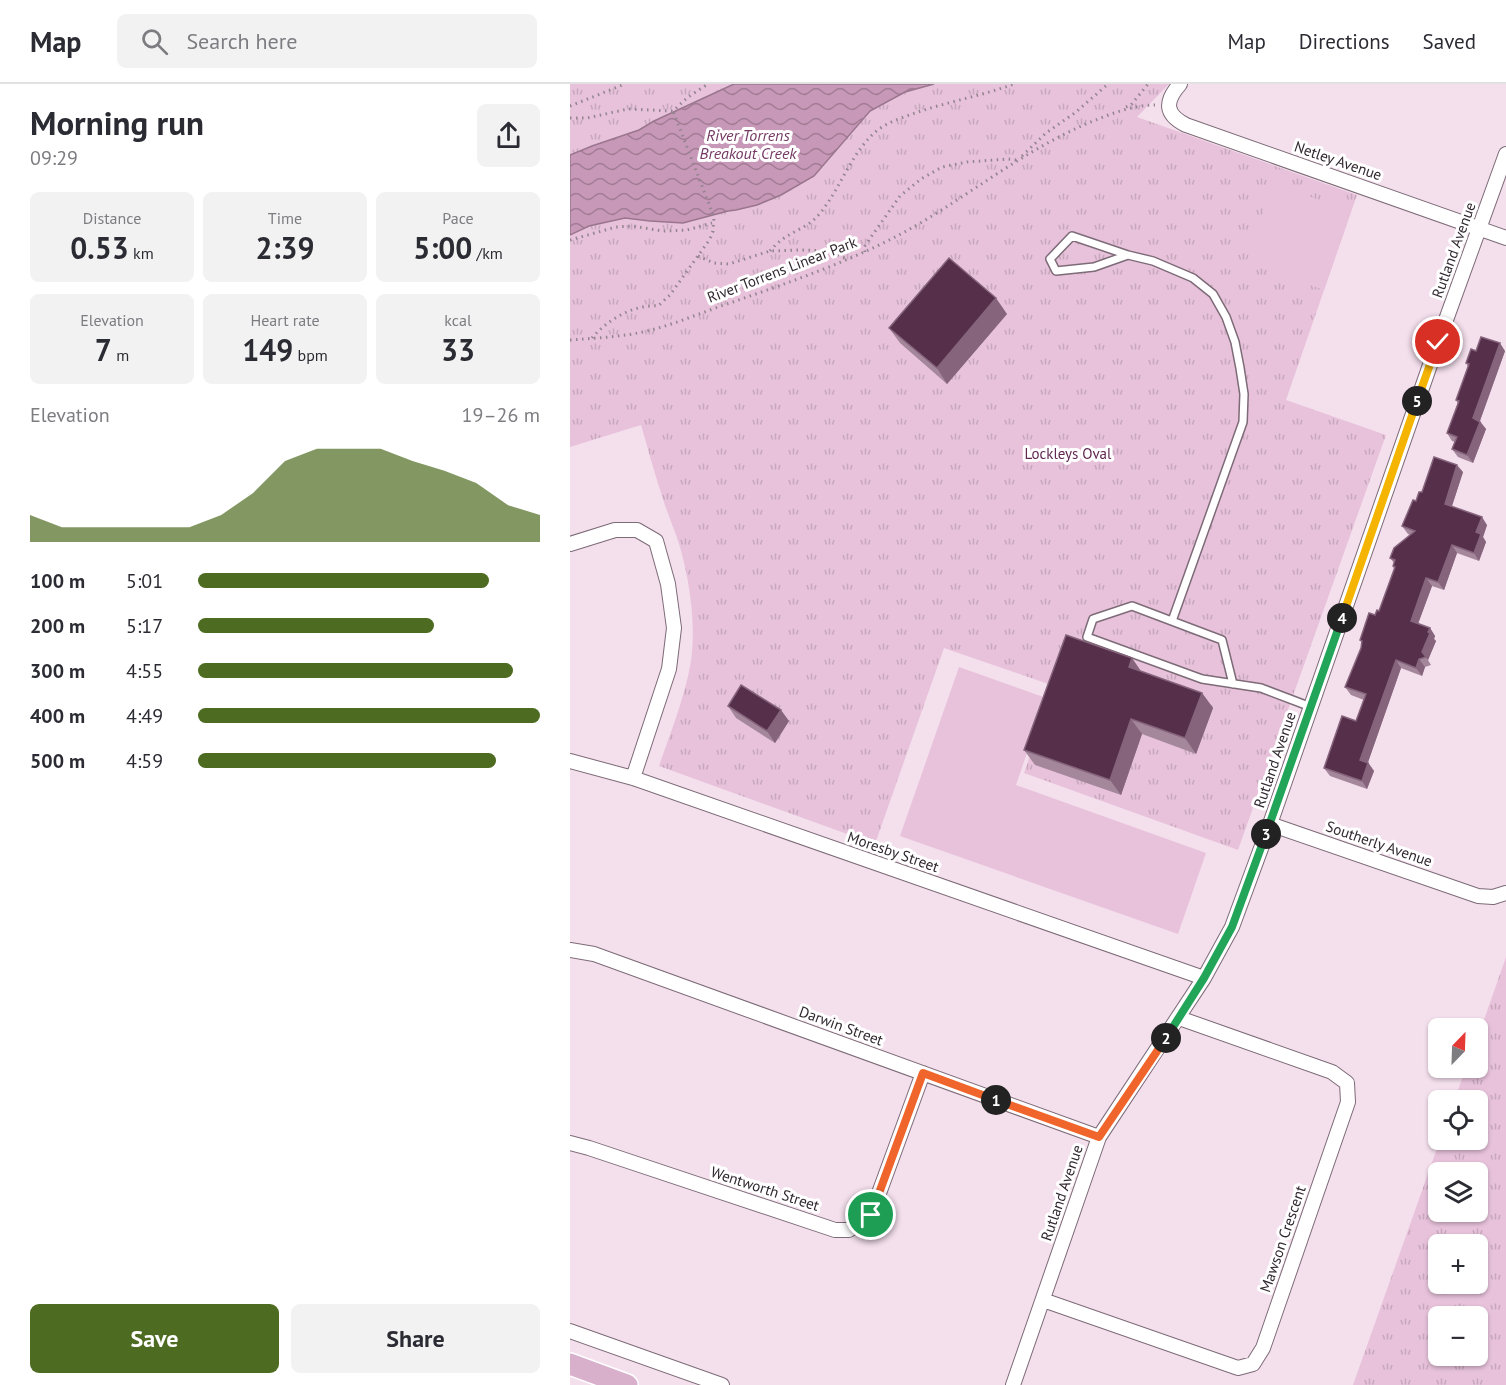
<!DOCTYPE html>
<html lang="en">
<head>
<meta charset="utf-8">
<style>
	body { margin:0; font-family:"PT Sans",sans-serif; background:#f2f2f3; color:#2b2b33; height:100vh; display:flex; flex-direction:column; font-size:22px; white-space:nowrap }
	* { box-sizing:border-box; margin:0 }
	p { font-size:20px; color:#7c7c81 }
	.icon { flex:none; width:33px; height:33px; fill:none; stroke:currentColor; stroke-width:2; stroke-linecap:round; stroke-linejoin:round }
	.map { position:relative; flex:1; overflow:hidden }
	.panel { display:flex; flex-direction:column; background:#fff; width:570px }
	.panel>* { flex:none }
	.needle { width:39px; rotate:23deg }
	.controls { position:absolute; left:858px; top:934px; display:grid; gap:12px }
	.controls a { display:grid; place-items:center; width:60px; height:60px; border-radius:9px; background:#fff; box-shadow:0 2px 4px #0004; font-size:30px }
	.pin { position:absolute; display:grid; place-items:center; width:51px; height:51px; color:#fff; margin:-26px; border:3px solid #fff; border-radius:50%; box-shadow:0 2px 6px #0007 }
	.km { position:absolute; width:30px; height:30px; margin:-15px; border-radius:50%; background:#222; color:#fff; font-size:16px; line-height:30px; text-align:center }
	.round { display:grid; place-items:center; flex:none; width:63px; height:63px; border-radius:9px; background:#f2f2f3 }
	.summary { display:flex; align-items:center; justify-content:space-between; height:102px; padding:0 30px }
	h1 { font-size:33px; font-weight:800; line-height:45px }
	.figures { display:grid; grid-template-columns:repeat(3,1fr); gap:9px; height:102px; padding:6px 30px }
	.figures div { display:grid; align-content:center; border-radius:9px; background:#f2f2f3; text-align:center }
	.figures b { font-size:30px; font-weight:800 }
	.figures small { font-size:16px; font-weight:400 }
	.figures p { font-size:16px }
	.chart { height:168px; padding:12px 30px }
	.chart p { display:flex; justify-content:space-between }
	.chart svg { width:100%; height:108px; margin-top:6px; fill:#4e6c21; opacity:.7 }
	.cta { display:flex; gap:12px; margin-top:auto; padding:12px 30px }
	.cta a { flex:1; height:69px; border-radius:9px; background:#4e6c21; color:#fff; font-size:24px; font-weight:800; line-height:69px; text-align:center }
	.cta a+a { background:#f2f2f3; color:#2b2b33 }
	ul { padding:0 30px; list-style:none; font-size:20px }
	li { display:grid; grid-template-columns:96px 72px 1fr; align-items:center; height:45px }
	li i { height:15px; border-radius:8px; background:#4e6c21 }
	header { display:flex; align-items:center; gap:36px; box-sizing:border-box; height:84px; padding:0 30px; background:#fff; border-bottom:2px solid #e1e1e2 }
	header strong { font-size:28px }
	nav { display:flex; gap:33px; margin-inline-start:auto; font-size:21px }
	.search { width:420px; height:54px; background:#f2f2f3; display:flex; align-items:center; gap:15px; box-sizing:border-box; padding:0 21px; border-radius:9px; color:#7c7c81; font-size:22px }
	main { display:flex; flex:1; min-height:0 }
	.map>svg:first-child { display:block }
	.grass { fill:url(#grass-tufts); fill-rule:evenodd }
	.pitch { fill:#e8c2db }
	.water { fill:url(#water-waves); stroke:#9a768e; stroke-width:1.5 }
	.lines { fill:none; stroke-linecap:round; stroke-linejoin:round }
	.lane-casing { stroke:#7d6b77; stroke-width:10 }
	.street-casing { stroke:#7d6b77; stroke-width:16 }
	.primary-casing { stroke:#fff; stroke-width:24 }
	.path { stroke:#93858f; stroke-width:3; stroke-dasharray:1.5 4.5; stroke-linecap:butt }
	.lane { stroke:#fff; stroke-width:7 }
	.street { stroke:#fff; stroke-width:14 }
	.primary { stroke:#d8b0cc; stroke-width:21 }
	.wall { fill:#a5879c }
	.shaded-wall { fill:#85647c }
	.building { fill:#562f4b; stroke:#85647c; stroke-width:1.5 }
	.split-1-casing { stroke:#fff; stroke-width:12 }
	.split-2-casing { stroke:#fff; stroke-width:12 }
	.split-3-casing { stroke:#fff; stroke-width:12 }
	.split-4-casing { stroke:#fff; stroke-width:12 }
	.split-5-casing { stroke:#fff; stroke-width:12 }
	.split-6-casing { stroke:#fff; stroke-width:12 }
	.split-1 { stroke:#f0652b; stroke-width:8 }
	.split-2 { stroke:#f0652b; stroke-width:8 }
	.split-3 { stroke:#22a559; stroke-width:8 }
	.split-4 { stroke:#22a559; stroke-width:8 }
	.split-5 { stroke:#f5b400; stroke-width:8 }
	.split-6 { stroke:#f5b400; stroke-width:8 }
	.labels { text-anchor:middle; stroke-width:6; stroke-linejoin:round; paint-order:stroke }
	.street-label { font-size:15px; fill:#30282e; stroke:#fff }
	.park-label { font-size:15px; fill:#602751; stroke:#fff }
	.water-label { font-size:16px; font-style:italic; fill:#743964; stroke:#fff }
</style>
</head>
<body>
<header>
<strong>Map</strong>
<div class="search"><svg class="icon" aria-label="search" viewBox="0 0 24 24"><circle cx="10" cy="10" r="6"/><path d="M15 15l6 6"/></svg>Search here</div>
<nav><a>Map</a><a>Directions</a><a>Saved</a></nav>
</header>
<main>
<section class="panel">
<div class="summary"><div><h1>Morning run</h1><p>09:29</p></div><a class="round"><svg class="icon" aria-label="share" viewBox="0 0 24 24"><path d="M12 15V3M7 8l5-5 5 5M5 13v7h14v-7"/></svg></a></div>
<div class="figures">
<div><p>Distance</p><b>0.53<small> km</small></b></div>
<div><p>Time</p><b>2:39</b></div>
<div><p>Pace</p><b>5:00<small> /km</small></b></div>
</div>
<div class="figures">
<div><p>Elevation</p><b>7<small> m</small></b></div>
<div><p>Heart rate</p><b>149<small> bpm</small></b></div>
<div><p>kcal</p><b>33</b></div>
</div>
<div class="chart"><p><span>Elevation</span>19–26 m</p>
<svg viewBox="0 0 160 44" preserveAspectRatio="none"><path d="M0 44V33L10 38L20 38L30 38L40 38L50 38L60 33L70 24L80 11L90 6L100 6L110 6L120 11L130 15L140 20L150 29L160 33V44z"/></svg>
</div>
<ul>
<li><b>100 m</b>5:01<i style="width:85%"></i></li>
<li><b>200 m</b>5:17<i style="width:69%"></i></li>
<li><b>300 m</b>4:55<i style="width:92%"></i></li>
<li><b>400 m</b>4:49<i style="width:100%"></i></li>
<li><b>500 m</b>4:59<i style="width:87%"></i></li>
</ul>
<div class="cta"><a>Save</a><a>Share</a></div>
</section>
<div class="map">
<svg width="936" height="1301" viewBox="0 0 936 1301">
	<defs>
		<pattern id="grass-tufts" width="24" height="20" patternUnits="userSpaceOnUse" patternTransform="scale(1.5)"><rect width="24" height="20" fill="#e8c2db"/><path d="M3 7l-1-3M5 7V3M7 7l1-3M15 17l-1-3M17 17v-4M19 17l1-3" fill="none" stroke="#c7a7bc"/></pattern>
		<pattern id="water-waves" width="16" height="10" patternUnits="userSpaceOnUse" patternTransform="scale(1.5)"><rect width="16" height="10" fill="#c798b7"/><path d="M0 5q4-4 8 0t8 0" fill="none" stroke="#a27c95"/></pattern>
	</defs>
	<rect width="100%" height="100%" fill="#f4dfed"/>
	<!-- grass -->
	<path class="grass" d="M0,0H599L567,33L787,111L716,316L816,351L668,766L454,689L484,602L374,564L305,760L89,682C101,647 115,613 121,577C126,539 120,499 110,463C105,446 97,429 92,412C84,388 78,365 71,341L0,363Z
		M936,873V1301H783L870,1056H908V1017H884L896,984H908V953ZM868,1089H908V1128H868ZM868,1161H908V1200H868ZM868,1233H908V1272H868Z"/>
	<!-- pitch -->
	<path class="pitch" d="M703,100L781,127L754,206L676,179Z
		M389,583L476,614L446,701L636,769L608,850L330,752Z"/>
	<!-- water -->
	<path class="water" d="M164,0H364L335,8L300,27L244,92L211,111L187,121L166,126L158,127L113,139L80,137L55,134L19,142L0,151V71L22,62L69,46L84,37Z"/>
	<g class="lines">
		<defs>
			<path id="lane" d="M558,171L502,152L480,175L486,187L524,183L558,171L583,177L623,194L643,210L656,233L665,258L670,284L674,310L673,338L602,537
				M663,600L652,556L562,522L523,535L517,553L632,595L691,604L741,623"/>
			<path id="street" d="M610,0C595,17 594,30 616,41L936,154
				M0,460L45,446H67L86,457L98,500L104,544L99,585L63,694
				M0,677L63,694L634,894
				M700,740L908,812L923,813L936,809
				M0,866L24,870L529,1053
				M0,1059L19,1064L265,1146H279L301,1131L353,989
				M473,1216L668,1284L683,1280L693,1264L778,1018L777,999L762,988L609,934
				M0,1247L152,1301
				M443,1301L529,1053L634,894L662,843L700,740L868,258L936,70"/>
			<path id="primary" d="M0,1280L57,1301"/>
		</defs>
		<!-- lane casing -->
		<use href="#lane" class="lane-casing"/>
		<!-- street casing -->
		<use href="#street" class="street-casing"/>
		<!-- primary casing -->
		<use href="#primary" class="primary-casing"/>
		<!-- path -->
		<path class="path" d="M0,22L55,0
			M556,23L561,21L578,0
			M0,34H17L58,25L103,27L118,13L138,0
			M452,72L476,49L506,28L538,0
			M0,156L46,143L62,142L93,147L117,146L142,139
			M200,167C203,163 207,160 210,157C224,146 240,143 251,128C272,102 282,66 309,45C322,36 337,32 351,27C382,17 414,11 444,0
			M295,168L294,163L330,112L351,95L372,83L397,78L438,75L447,76
			M128,172L144,179L159,180L200,167L229,166L259,167L277,175
			M22,254C37,236 64,220 88,222L100,211L140,155L143,147L144,133L103,27
			M0,256C26,254 52,253 77,247C106,240 135,227 163,218C226,196 290,174 347,141C408,105 462,61 528,35C546,28 565,21 585,21"/>
		<!-- lane -->
		<use href="#lane" class="lane"/>
		<!-- street -->
		<use href="#street" class="street"/>
		<!-- primary -->
		<use href="#primary" class="primary"/>
	</g>
	<!-- wall -->
	<path class="wall" d="M437,230L377,300L330,259L319,244Z
		M906,267H935L910,337L916,345L903,379L888,373L882,365L885,358L882,357L877,349L888,320L886,316L898,283L896,279Z
		M893,388L882,422L917,441L913,453L916,458L909,477L887,469L874,506L862,502L848,540L860,544L865,552L864,555L866,557L858,576L861,581L855,583L852,592L831,584L798,678L804,687L797,705L760,692L754,684L786,637L794,616L781,611L775,603L791,564L792,559L790,556L805,531L809,527L824,485L823,482L824,479L820,474L840,451L838,450L832,442L846,417L852,408Z
		M571,587L632,609L643,624L626,670L572,650L551,711L465,681L454,666Z
		M158,622L219,637L205,659L166,634Z"/>
	<!-- shaded-wall -->
	<path class="shaded-wall" d="M426,214L437,230L377,300L367,284Z
		M930,259L935,267L908,342L903,334Z
		M910,338L916,345L903,379L897,371Z
		M887,381L893,388L880,428L875,420Z
		M912,433L917,441L913,453L916,458L909,477L904,469L906,448Z
		M882,461L887,469L874,506L868,498Z
		M856,494L862,502L846,545L841,537Z
		M860,544L865,552L864,555L866,557L858,576L852,568Z
		M562,574L573,590L559,583Z
		M849,575L855,583L852,592L846,584Z
		M826,576L831,584L796,684L790,676Z
		M632,609L643,624L626,670L615,654Z
		M211,626L219,637L205,659L197,647Z
		M561,635L572,650L551,711L540,696Z
		M798,679L804,687L797,705L792,697Z"/>
	<!-- building -->
	<path class="building" d="M379,174L426,214L367,284L319,244Z
		M911,253L930,259L903,334L910,338L897,371L882,365L887,353L877,349L889,317L886,316L899,280L896,279L901,265L906,267Z
		M864,373L887,381L875,420L912,433L906,448L911,450L904,469L882,461L868,498L856,494L841,537L860,544L858,548L860,549L852,568L856,573L849,575L846,584L826,576L790,676L798,679L792,697L754,684L772,632L786,637L796,610L775,603L791,564L792,557L790,556L799,529L805,531L807,526L809,527L825,483L823,482L825,476L820,474L824,464L845,447L832,442L843,416L846,417L849,408H852Z
		M496,551L562,574L559,583L632,609L615,654L561,635L540,696L454,666Z
		M171,601L211,626L197,647L158,622Z"/>
	<g class="lines">
		<defs>
			<path id="split-1" d="M301,1131L353,989L426,1016"/>
			<path id="split-2" d="M426,1016L529,1053L596,954"/>
			<path id="split-3" d="M596,954L634,894L662,843L696,750"/>
			<path id="split-4" d="M696,750L772,534"/>
			<path id="split-5" d="M772,534L847,317"/>
			<path id="split-6" d="M847,317L868,258"/>
		</defs>
		<!-- split-1 casing -->
		<use href="#split-1" class="split-1-casing"/>
		<!-- split-2 casing -->
		<use href="#split-2" class="split-2-casing"/>
		<!-- split-3 casing -->
		<use href="#split-3" class="split-3-casing"/>
		<!-- split-4 casing -->
		<use href="#split-4" class="split-4-casing"/>
		<!-- split-5 casing -->
		<use href="#split-5" class="split-5-casing"/>
		<!-- split-6 casing -->
		<use href="#split-6" class="split-6-casing"/>
		<!-- split-1 -->
		<use href="#split-1" class="split-1"/>
		<!-- split-2 -->
		<use href="#split-2" class="split-2"/>
		<!-- split-3 -->
		<use href="#split-3" class="split-3"/>
		<!-- split-4 -->
		<use href="#split-4" class="split-4"/>
		<!-- split-5 -->
		<use href="#split-5" class="split-5"/>
		<!-- split-6 -->
		<use href="#split-6" class="split-6"/>
	</g>
	<g class="labels">
		<!-- street labels -->
		<g class="street-label">
			<text transform="translate(768 77) rotate(19)" y="5">Netley Avenue</text>
			<text transform="translate(884 166) rotate(-70)" y="5">Rutland Avenue</text>
			<text transform="translate(212 186) rotate(-21)" y="5">River Torrens Linear Park</text>
			<text transform="translate(705 676) rotate(-71)" y="5">Rutland Avenue</text>
			<text transform="translate(809 760) rotate(19)" y="5">Southerly Avenue</text>
			<text transform="translate(323 768) rotate(19)" y="5">Moresby Street</text>
			<text transform="translate(271 942) rotate(20)" y="5">Darwin Street</text>
			<text transform="translate(195 1105) rotate(18)" y="5">Wentworth Street</text>
			<text transform="translate(492 1109) rotate(-71)" y="5">Rutland Avenue</text>
			<text transform="translate(713 1155) rotate(-71)" y="5">Mawson Crescent</text>
		</g>
		<!-- park labels -->
		<g class="park-label">
			<text x="498" y="375">Lockleys Oval</text>
		</g>
		<!-- water labels -->
		<g class="water-label">
			<text x="178" y="57">River Torrens<tspan x="178" dy="18">Breakout Creek</tspan></text>
		</g>
	</g>
</svg>
<div class="controls">
<a><svg class="needle" viewBox="-14 -14 28 28"><path d="M0-13l5 13h-10z" fill="#e53935"/><path d="M0 13l5-13h-10z" fill="#7c7c81"/></svg></a>
<a><svg class="icon" aria-label="locate" viewBox="0 0 24 24"><circle cx="12" cy="12" r="6"/><path d="M12 2v4M12 18v4M2 12h4M18 12h4"/></svg></a>
<a><svg class="icon" aria-label="layers" viewBox="0 0 24 24"><path d="M12 4l9 5-9 5-9-5zM3 14l9 5 9-5"/></svg></a>
<a>+</a>
<a>−</a>
</div>
<div class="pin" style="left:301px;top:1131px;background:#1e9e55"><svg class="icon" aria-label="arrive" viewBox="0 0 24 24"><path d="M6 21V4h12l-3 4 3 4H6"/></svg></div>
<div class="pin" style="left:868px;top:258px;background:#d93025"><svg class="icon" aria-label="check" viewBox="0 0 24 24"><path d="M5 12l5 5 9-10"/></svg></div>
<b class="km" style="left:426px;top:1016px">1</b>
<b class="km" style="left:596px;top:954px">2</b>
<b class="km" style="left:696px;top:750px">3</b>
<b class="km" style="left:772px;top:534px">4</b>
<b class="km" style="left:847px;top:317px">5</b>
</div>
</main>
</body>
</html>
